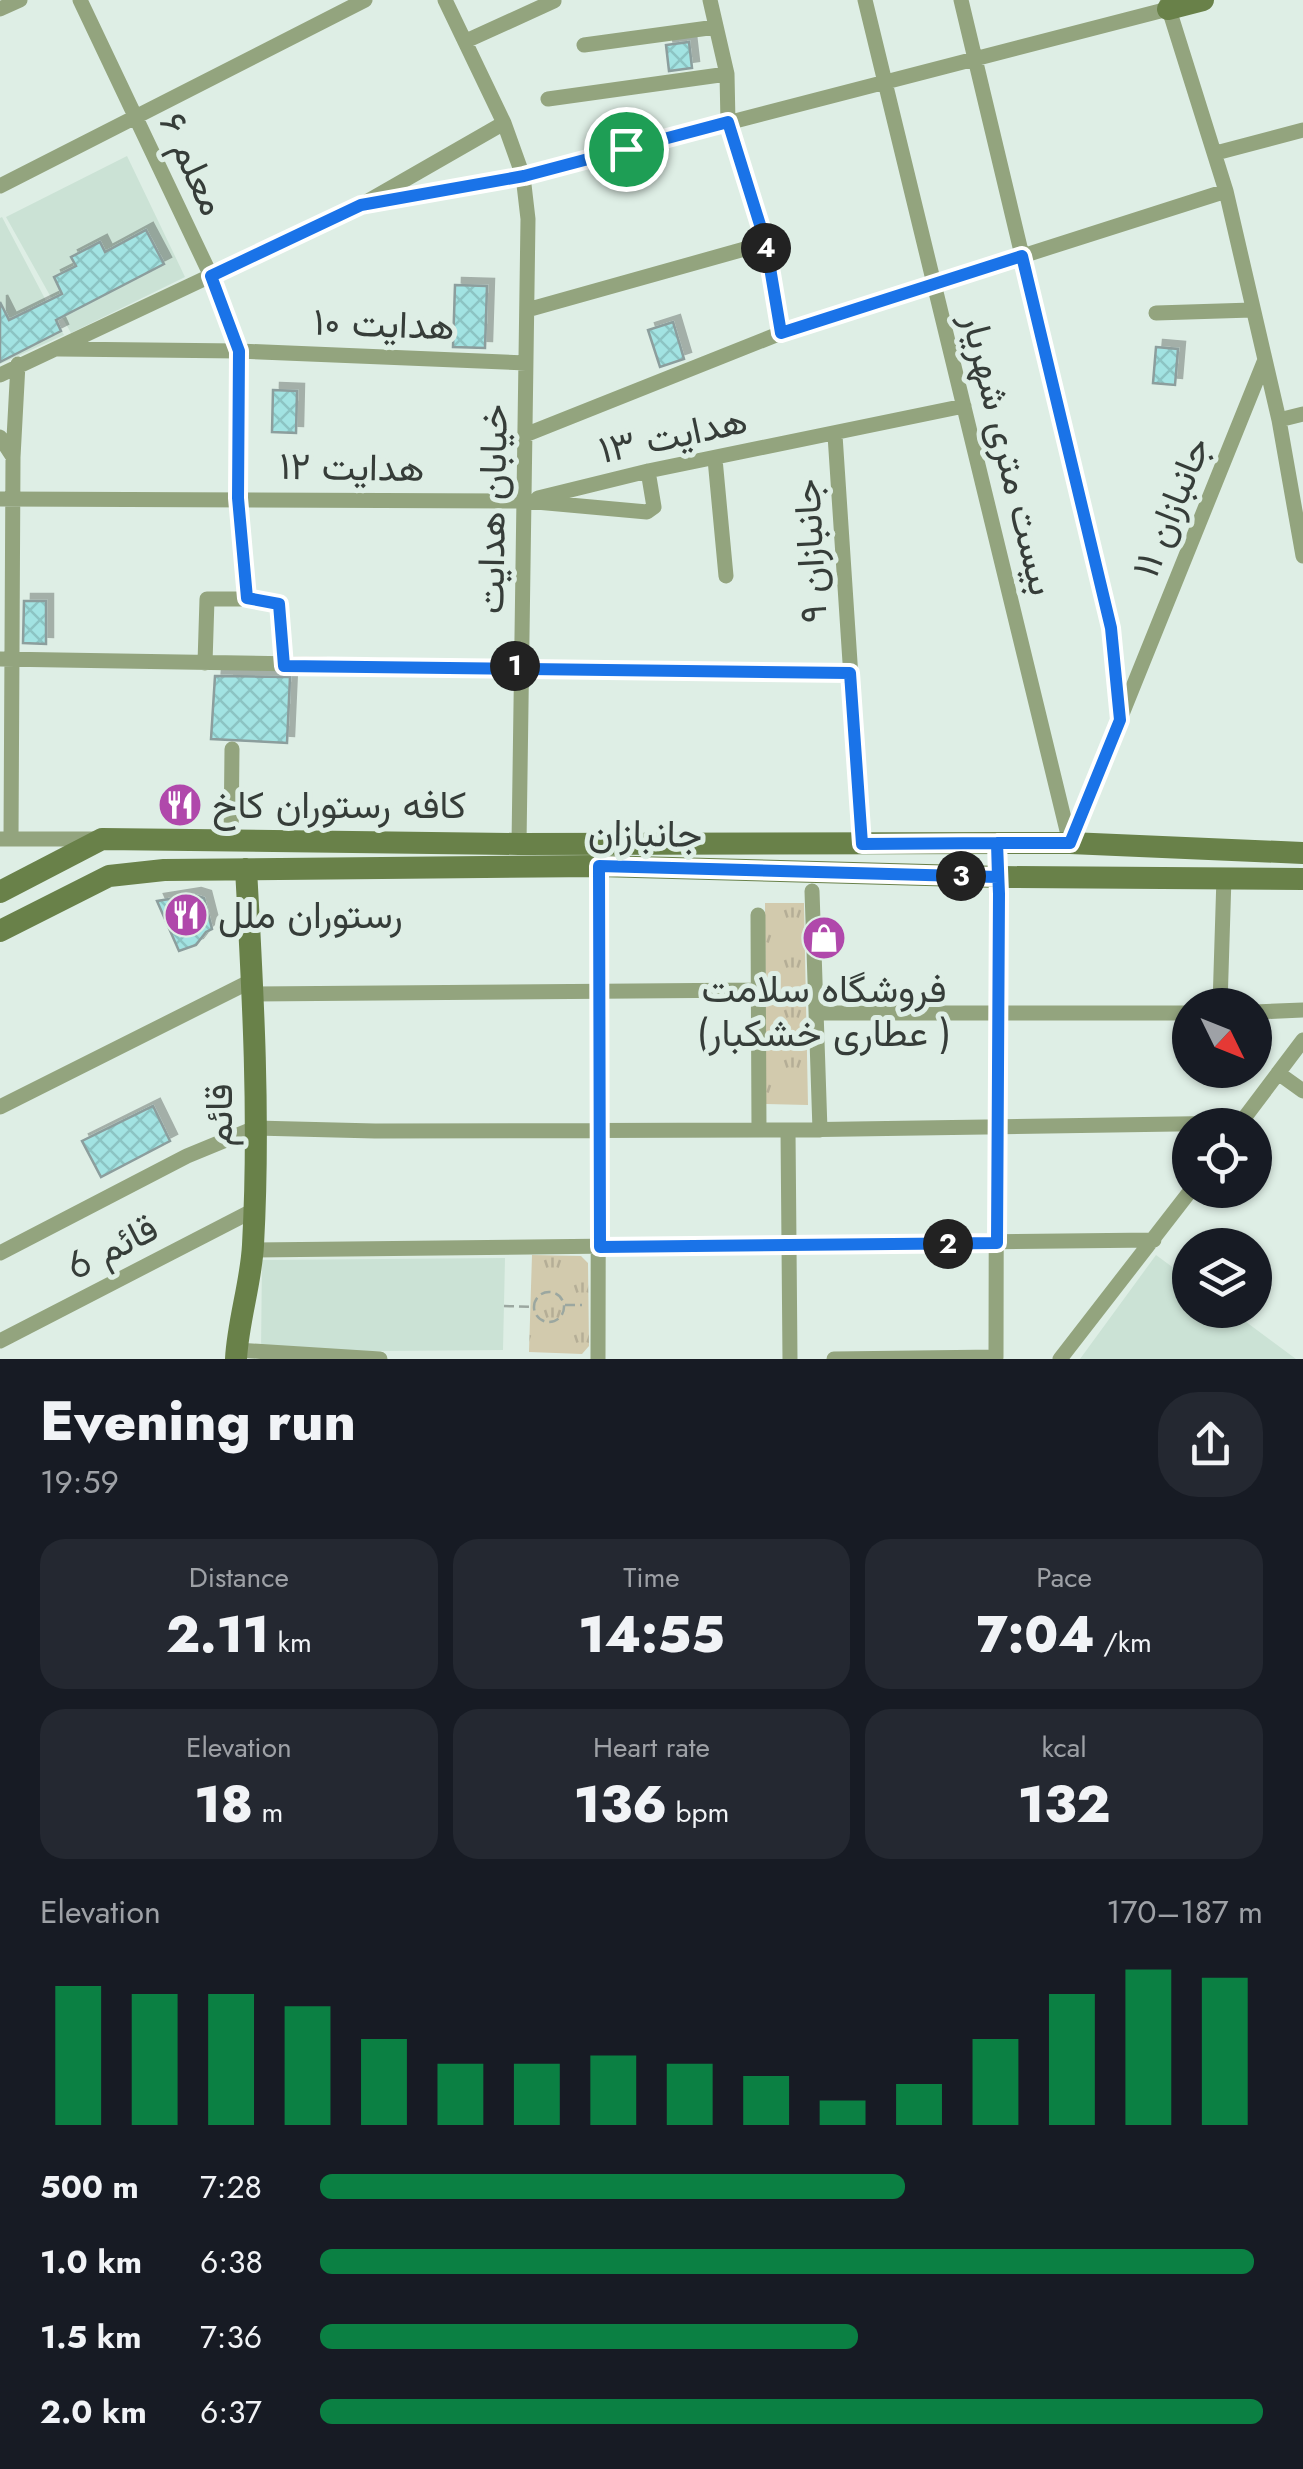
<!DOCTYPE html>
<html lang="en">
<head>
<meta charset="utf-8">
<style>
	body { margin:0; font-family:Jost,Vazirmatn,sans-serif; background:#242831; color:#f1f3f6; height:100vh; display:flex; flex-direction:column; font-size:38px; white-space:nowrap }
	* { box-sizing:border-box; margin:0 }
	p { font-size:32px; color:#9ea1a6 }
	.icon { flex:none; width:55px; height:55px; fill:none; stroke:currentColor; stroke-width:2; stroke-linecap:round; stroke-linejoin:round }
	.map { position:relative; height:1359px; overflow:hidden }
	.panel { display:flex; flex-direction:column; background:#171b24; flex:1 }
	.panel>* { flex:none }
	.needle { width:65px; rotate:133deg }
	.tools { position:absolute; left:1172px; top:988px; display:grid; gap:20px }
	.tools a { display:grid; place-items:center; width:100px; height:100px; border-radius:50%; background:#171b24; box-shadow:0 2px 8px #0004; font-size:50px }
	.pin { position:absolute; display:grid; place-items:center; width:85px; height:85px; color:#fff; margin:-42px; border:5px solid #fff; border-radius:50%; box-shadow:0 2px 10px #0007 }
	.km { position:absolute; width:50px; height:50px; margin:-25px; border-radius:50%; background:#222; color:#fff; font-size:28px; line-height:50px; text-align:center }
	.round { display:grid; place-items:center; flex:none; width:105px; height:105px; border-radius:40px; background:#242831 }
	.summary { display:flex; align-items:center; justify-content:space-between; height:170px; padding:0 40px }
	h1 { font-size:55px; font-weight:800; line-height:75px }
	.metrics { display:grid; grid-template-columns:repeat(3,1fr); gap:15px; height:170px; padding:10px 40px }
	.metrics div { display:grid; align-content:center; border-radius:25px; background:#242831; text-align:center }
	.metrics b { font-size:50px; font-weight:800 }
	.metrics small { font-size:28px; font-weight:400 }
	.metrics p { font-size:28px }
	.chart { height:280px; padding:20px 40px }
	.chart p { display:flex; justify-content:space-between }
	.chart svg { width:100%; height:180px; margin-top:10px; stroke:#0b8043; stroke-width:6 }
	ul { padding:0 40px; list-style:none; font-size:32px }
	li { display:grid; grid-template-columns:160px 120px 1fr; align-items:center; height:75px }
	li i { height:25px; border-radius:12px; background:#0b8043 }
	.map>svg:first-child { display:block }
	.built { fill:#cbe2d5 }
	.grass { fill:url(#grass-tufts) }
	.building { fill:url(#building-cross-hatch); stroke:#8c9e9d; stroke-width:2.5; filter:url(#shadow) }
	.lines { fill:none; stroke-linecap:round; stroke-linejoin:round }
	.path { stroke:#9ba7a0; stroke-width:2.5; stroke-dasharray:10 5; stroke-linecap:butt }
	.street { stroke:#93a47e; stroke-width:15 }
	.secondary { stroke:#698149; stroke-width:22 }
	.route-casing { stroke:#fff; stroke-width:20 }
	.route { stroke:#1a73e8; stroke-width:12 }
	.labels { text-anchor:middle; stroke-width:10; stroke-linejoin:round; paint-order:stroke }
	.street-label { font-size:38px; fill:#363d39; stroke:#deeee5 }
	.poi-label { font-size:38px; fill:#363d39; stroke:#deeee5; text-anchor:start }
</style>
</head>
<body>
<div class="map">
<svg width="1303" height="1359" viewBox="0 0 1303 1359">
	<defs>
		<pattern id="grass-tufts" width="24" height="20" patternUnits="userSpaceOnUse" patternTransform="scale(2.5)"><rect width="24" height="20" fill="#d2caad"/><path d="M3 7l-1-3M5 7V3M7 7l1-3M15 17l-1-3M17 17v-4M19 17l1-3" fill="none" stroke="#b5ae96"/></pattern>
		<pattern id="building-cross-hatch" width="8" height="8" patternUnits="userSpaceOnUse" patternTransform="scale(2.5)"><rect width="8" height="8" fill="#a2e3e2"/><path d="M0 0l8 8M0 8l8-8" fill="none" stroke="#8cc4c3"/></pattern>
		<filter id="shadow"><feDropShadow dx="7" dy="-7" stdDeviation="0" flood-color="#0004"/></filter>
	</defs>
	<rect width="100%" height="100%" fill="#deeee5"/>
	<!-- built -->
	<path class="built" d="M127,156L185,277L71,333L6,217Z
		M2,217L64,335L0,364V218Z
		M1156,1255L1190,1280V1310H1230L1296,1359H1080Z
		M505,1258L503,1350L261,1352L262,1260Z"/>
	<!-- grass -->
	<path class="grass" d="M765,903H804L808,1105L766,1104Z
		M532,1255L581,1256L588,1263L589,1346L582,1354L529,1352Z"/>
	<!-- building -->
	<path class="building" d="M689,42L692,68L669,71L666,45Z
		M146,230L164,264L56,320L61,331L0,362V302L9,320L62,294L54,277L76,266L71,257L100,242L105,252Z
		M455,285L487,286L485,348L453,347Z
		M673,322L684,359L660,367L648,330Z
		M1156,347L1178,349L1175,385L1153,383Z
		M273,390L297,391L296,433L272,432Z
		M24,601H46V644L23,643Z
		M215,676L290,677L287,743L211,739Z
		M194,895L204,898L212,929L206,932L196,945L179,951L157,901Z
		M153,1106L170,1141L101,1177L82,1141Z"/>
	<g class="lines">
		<!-- path -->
		<path class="path" d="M772,991L799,993
			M534 1307a15 15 0 1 1 30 0a15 15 0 1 1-30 0Z
			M565,1305H582
			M504,1306L533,1307"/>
		<!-- street -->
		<path class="street" d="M80,0L211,276L239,351L238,498L247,599
			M445,0L504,123L523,176L528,219L519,844
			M710,0L727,74L728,123L766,243L781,333
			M865,0L1070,843
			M961,0L1111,628L1121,720
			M1167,3L1226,191L1279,420L1303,556
			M0,9L20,0
			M466,41L554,1
			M584,45L716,27
			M548,99L727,74
			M1216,153L1303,130
			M0,186L365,0
			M361,205L523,176L1168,9
			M527,310L766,243
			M1156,313L1252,310
			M60,349L239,351L526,363
			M0,375L361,205L504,123
			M1279,420L1303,414
			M525,435L781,333L1226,191
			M835,435L862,844
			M0,437L13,457L11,839
			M13,457L18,364
			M715,459L726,576
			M538,498L648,471L964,406
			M0,499L525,501L647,512L654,507L648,471
			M0,659L850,673
			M205,663L207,599H247L279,604L284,665
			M0,839H98
			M231,842L232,749
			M1070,843L1264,362
			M812,891L820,1130
			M758,915L759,1130
			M253,994L759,990
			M1220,1005L1224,877
			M1255,1012L1303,1010
			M816,1013H1190
			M1278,1073L1303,1091
			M0,1107L253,980
			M1239,1125L1303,1040
			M788,1130L790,1359
			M253,1250L1154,1240
			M0,1253L187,1156L255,1128L375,1131L788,1130L1241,1123
			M0,1341L254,1210
			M237,1350L380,1359
			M996,1357L997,843
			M598,1359L599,866
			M834,1359L996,1357
			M1060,1359L1191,1190"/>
		<!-- secondary -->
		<path class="secondary" d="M1168,9L1203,0
			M0,892L102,839L519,844L1070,843L1303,853
			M0,931L109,876L164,870L599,866L999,877L1303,879
			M236,1359C238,1321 251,1283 253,1245C260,1120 253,994 246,869"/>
	</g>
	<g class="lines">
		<defs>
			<path id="route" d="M626,149L524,176L361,205L211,276L239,351L238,498L247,598L279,604L284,666L850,673L862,844L997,843L999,894L997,1243L600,1247L599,866L998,877L997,843H1070L1120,720L1111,628L1022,256L781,333L766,244L728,122L626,149"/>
		</defs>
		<!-- route casing -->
		<use href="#route" class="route-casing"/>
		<!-- route -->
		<use href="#route" class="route"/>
	</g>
	<!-- icons -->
	<defs>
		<symbol id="restaurant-disc" viewBox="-11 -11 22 22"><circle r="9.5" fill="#b048ab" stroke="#deeee5"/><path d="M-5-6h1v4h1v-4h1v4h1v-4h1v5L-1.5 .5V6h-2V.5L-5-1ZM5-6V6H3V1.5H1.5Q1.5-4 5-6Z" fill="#fff"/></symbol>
		<symbol id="shop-disc" viewBox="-11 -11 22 22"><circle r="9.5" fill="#b048ab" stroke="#deeee5"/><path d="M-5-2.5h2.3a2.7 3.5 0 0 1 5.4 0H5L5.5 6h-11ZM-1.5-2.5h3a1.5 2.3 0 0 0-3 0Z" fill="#fff"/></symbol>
	</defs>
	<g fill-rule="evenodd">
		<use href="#restaurant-disc" x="155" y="780" width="50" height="50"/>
		<use href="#restaurant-disc" x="161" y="890" width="50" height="50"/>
		<use href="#shop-disc" x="799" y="913" width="50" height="50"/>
	</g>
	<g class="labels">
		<!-- street labels -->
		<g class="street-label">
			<text transform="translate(193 164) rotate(65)" y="13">معلم ۶</text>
			<text transform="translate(384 324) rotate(2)" y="13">هدایت ۱۰</text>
			<text transform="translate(673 435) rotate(-12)" y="13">هدایت ۱۳</text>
			<text transform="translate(1009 454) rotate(76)" y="13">بیست متری شهریار</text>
			<text transform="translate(352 467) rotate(1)" y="13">هدایت ۱۲</text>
			<text transform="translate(1171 507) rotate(-68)" y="13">جانبازان ۱۱</text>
			<text transform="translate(492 509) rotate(-89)" y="13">خیابان هدایت</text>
			<text transform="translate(810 551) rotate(-93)" y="13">جانبازان ۹</text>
			<text transform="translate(645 833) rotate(1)" y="13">جانبازان</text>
			<text transform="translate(219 1115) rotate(-90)" y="13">قائم</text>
			<text transform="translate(112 1247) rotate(-27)" y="13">قائم 6</text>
		</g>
		<!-- poi labels -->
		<g class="poi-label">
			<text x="212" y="818">کافه رستوران کاخ</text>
			<text x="218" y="928">رستوران ملل</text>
			<text x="824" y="1002" text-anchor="middle">فروشگاه سلامت<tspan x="824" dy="44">(عطاری خشکبار )</tspan></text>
		</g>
	</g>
</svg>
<div class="tools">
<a><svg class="needle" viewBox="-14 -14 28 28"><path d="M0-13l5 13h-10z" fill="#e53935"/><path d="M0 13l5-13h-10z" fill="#9ea1a6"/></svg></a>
<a><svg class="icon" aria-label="locate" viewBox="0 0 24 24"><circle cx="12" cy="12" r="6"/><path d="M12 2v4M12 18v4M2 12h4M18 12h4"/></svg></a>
<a><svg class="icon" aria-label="layers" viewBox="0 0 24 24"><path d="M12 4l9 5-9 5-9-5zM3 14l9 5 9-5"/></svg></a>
</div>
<div class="pin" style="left:626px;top:149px;background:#1e9e55"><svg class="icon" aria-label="arrive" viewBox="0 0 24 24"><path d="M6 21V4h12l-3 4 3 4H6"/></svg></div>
<b class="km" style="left:515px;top:666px">1</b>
<b class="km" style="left:948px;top:1244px">2</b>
<b class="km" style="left:961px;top:876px">3</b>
<b class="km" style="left:766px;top:248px">4</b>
</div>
<section class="panel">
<div class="summary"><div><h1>Evening run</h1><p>19:59</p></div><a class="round"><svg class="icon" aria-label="share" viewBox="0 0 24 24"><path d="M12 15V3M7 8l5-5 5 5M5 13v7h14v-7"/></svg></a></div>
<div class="metrics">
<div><p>Distance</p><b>2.11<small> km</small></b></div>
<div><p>Time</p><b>14:55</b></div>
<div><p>Pace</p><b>7:04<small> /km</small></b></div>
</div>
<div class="metrics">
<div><p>Elevation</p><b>18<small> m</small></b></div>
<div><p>Heart rate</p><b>136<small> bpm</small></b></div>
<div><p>kcal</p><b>132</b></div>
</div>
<div class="chart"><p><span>Elevation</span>170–187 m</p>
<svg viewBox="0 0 160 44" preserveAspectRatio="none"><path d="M5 44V10M15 44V12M25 44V12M35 44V15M45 44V23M55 44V29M65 44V29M75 44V27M85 44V29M95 44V32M105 44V38M115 44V34M125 44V23M135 44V12M145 44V6M155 44V8"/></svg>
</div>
<ul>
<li><b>500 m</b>7:28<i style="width:62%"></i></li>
<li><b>1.0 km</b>6:38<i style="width:99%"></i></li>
<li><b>1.5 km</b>7:36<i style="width:57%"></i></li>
<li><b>2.0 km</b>6:37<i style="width:100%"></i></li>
</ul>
</section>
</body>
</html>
